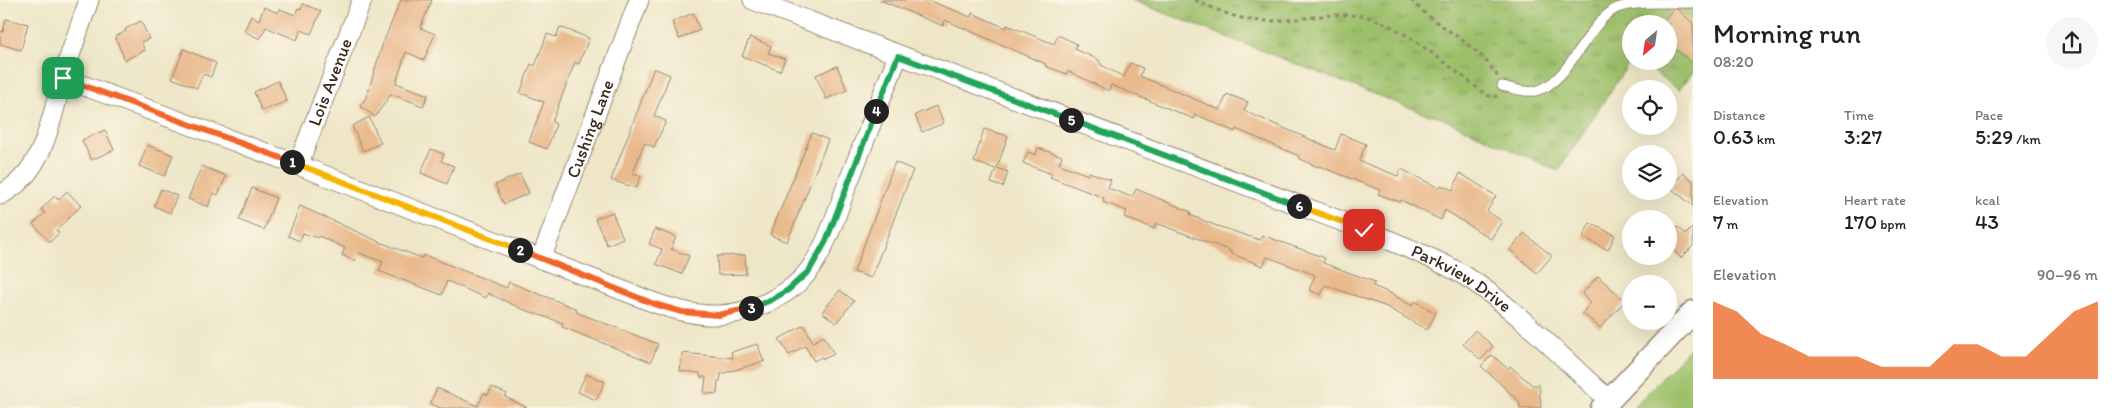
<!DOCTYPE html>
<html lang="en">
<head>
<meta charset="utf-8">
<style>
	body { margin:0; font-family:Itim,sans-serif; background:#f6f6f6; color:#202124; height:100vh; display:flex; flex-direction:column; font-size:19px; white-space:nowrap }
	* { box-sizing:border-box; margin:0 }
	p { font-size:16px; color:#757577 }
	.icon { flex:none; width:28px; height:28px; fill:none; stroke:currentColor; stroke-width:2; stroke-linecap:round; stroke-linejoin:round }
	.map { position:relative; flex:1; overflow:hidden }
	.details { display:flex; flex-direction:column; background:#fff; width:425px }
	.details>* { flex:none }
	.needle { width:32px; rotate:209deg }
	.tools { position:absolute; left:1622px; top:15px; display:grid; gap:10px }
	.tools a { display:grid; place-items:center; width:55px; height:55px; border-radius:50%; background:#fff; box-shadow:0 5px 20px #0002; font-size:25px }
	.pin { position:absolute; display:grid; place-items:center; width:42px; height:42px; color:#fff; margin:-21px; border-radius:10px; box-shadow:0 2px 8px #0006 }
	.km { position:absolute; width:25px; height:25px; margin:-12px; border-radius:50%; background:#222; color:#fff; font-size:14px; line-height:25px; text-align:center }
	.round { display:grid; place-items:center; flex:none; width:52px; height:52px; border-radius:26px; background:#f6f6f6 }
	.summary { display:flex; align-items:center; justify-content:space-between; height:85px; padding:0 20px }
	h1 { font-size:28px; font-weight:600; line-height:38px }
	.metrics { display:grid; grid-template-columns:repeat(3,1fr); gap:8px; height:85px; padding:5px 20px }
	.metrics div { display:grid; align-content:center }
	.metrics b { font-size:21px; font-weight:600 }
	.metrics small { font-size:14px; font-weight:400 }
	.metrics p { font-size:14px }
	.chart { height:140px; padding:10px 20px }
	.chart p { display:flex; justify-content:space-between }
	.chart svg { width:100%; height:90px; margin-top:5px; fill:#ea580c; opacity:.7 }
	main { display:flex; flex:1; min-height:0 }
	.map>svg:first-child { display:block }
	.grass { fill:url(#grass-tufts); stroke:#6c7544 }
	.green { fill:#9cc06b; stroke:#6c7544 }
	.building { fill:#e9b98c }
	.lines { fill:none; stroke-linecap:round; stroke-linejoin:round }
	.service-casing { stroke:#948872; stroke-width:11 }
	.minor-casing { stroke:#948872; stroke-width:21 }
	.tertiary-casing { stroke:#948872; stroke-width:25 }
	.path { stroke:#948872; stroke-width:3; stroke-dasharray:4 4; stroke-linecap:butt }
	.service { stroke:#fff; stroke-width:9 }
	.minor { stroke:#fff; stroke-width:19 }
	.tertiary { stroke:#fff; stroke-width:22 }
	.split-1-casing { stroke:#fff; stroke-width:10 }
	.split-2-casing { stroke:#fff; stroke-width:10 }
	.split-3-casing { stroke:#fff; stroke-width:10 }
	.split-4-casing { stroke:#fff; stroke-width:10 }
	.split-5-casing { stroke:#fff; stroke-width:10 }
	.split-6-casing { stroke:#fff; stroke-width:10 }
	.split-7-casing { stroke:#fff; stroke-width:10 }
	.split-1 { stroke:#f0652b; stroke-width:6 }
	.split-2 { stroke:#f5b400; stroke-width:6 }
	.split-3 { stroke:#f0652b; stroke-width:6 }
	.split-4 { stroke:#22a559; stroke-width:6 }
	.split-5 { stroke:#22a559; stroke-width:6 }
	.split-6 { stroke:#22a559; stroke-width:6 }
	.split-7 { stroke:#f5b400; stroke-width:6 }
	.labels { text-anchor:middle; stroke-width:4.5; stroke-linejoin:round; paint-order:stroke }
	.street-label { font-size:18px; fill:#3b2a1e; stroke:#fcf5e5 }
</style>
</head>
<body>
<main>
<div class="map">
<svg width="1693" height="408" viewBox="0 0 1693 408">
	<defs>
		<pattern id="grass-tufts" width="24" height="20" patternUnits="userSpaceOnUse" patternTransform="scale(1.25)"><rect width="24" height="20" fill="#9cc06b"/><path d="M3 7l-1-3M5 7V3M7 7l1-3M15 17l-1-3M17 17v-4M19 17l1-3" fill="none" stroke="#809c57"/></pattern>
	</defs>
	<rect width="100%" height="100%" fill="#fcf5e5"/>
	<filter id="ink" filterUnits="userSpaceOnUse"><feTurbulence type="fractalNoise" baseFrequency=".02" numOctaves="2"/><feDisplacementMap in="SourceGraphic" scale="10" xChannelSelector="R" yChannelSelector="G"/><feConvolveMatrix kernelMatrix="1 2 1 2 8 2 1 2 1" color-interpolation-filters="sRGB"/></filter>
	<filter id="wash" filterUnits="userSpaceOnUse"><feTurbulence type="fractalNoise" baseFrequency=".0096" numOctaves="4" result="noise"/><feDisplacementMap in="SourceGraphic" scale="20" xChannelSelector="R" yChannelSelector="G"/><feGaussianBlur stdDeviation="1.12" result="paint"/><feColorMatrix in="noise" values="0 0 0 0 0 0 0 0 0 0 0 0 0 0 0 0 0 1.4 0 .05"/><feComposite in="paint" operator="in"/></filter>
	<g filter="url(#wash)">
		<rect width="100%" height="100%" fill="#eee6c7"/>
		<!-- grass -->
		<path class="grass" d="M1131,0H1693V72L1679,90L1639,61H1669V24H1631V60L1558,171L1435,115H1428Z"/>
		<!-- green -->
		<path class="green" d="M1693,345V408H1633Z"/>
		<g id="blocks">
			<!-- building -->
			<path class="building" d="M401,0H432L420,28L435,34L424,60L406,52L396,83L428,95L423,106L391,94L375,117L360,106L366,98L383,43Z
				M880,0H928L971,17L972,13L1006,28L1007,25L1054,44L1058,35L1077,44L1075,49L1099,60L1101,65L1124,77L1130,63L1143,68L1140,76L1220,110L1227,94L1248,102L1244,111L1335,150L1341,134L1366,144L1359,161L1398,176L1401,169L1439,188L1441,185L1453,190L1460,173L1496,196L1487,211L1502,221L1491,239L1445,210L1441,220L1401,200L1400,202L1378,194L1380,190L1319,166L1318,167L1298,158L1299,156L1236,129L1235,132L1195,114L1194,119L1111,85L1109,91L1068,71L1067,74L1045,66L1046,64L945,20L943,26Z
				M303,4L321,11L311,34L301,30L297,40L266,27L260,39L244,31L251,16L259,20L264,7L278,13L280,9L295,15L298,8L301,9Z
				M1673,9H1677L1693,23V64L1669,44V24H1661Z
				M693,13L700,30L679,39L672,22Z
				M6,19L28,24L21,50L0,44V31L3,32Z
				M141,21L149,39L141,42L145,50L125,60L115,37L126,31L125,29Z
				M560,27L589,38L579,64L575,62L552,122L556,124L547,149L529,142L544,102L520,93L531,64L535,66L547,34L556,37Z
				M750,37L771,46L768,53L785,59L780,71L742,56Z
				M184,49L216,63L211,77L203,74L197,88L172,78Z
				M837,66L847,90L826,99L816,75Z
				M654,68L670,75L654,116L666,121L654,147L644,143L633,173L641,176L636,188L611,180Z
				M278,81L287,101L262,111L254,92Z
				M936,106L944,123L922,132L915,115Z
				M369,117L381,143L363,151L352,126Z
				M984,129L1008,136L997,168L1008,172L1003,187L991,183L996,169L974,162Z
				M105,130L114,150L91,160L82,140Z
				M812,133L828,140L787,242L770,235Z
				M147,145L173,155L165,176L139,166Z
				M1038,148L1062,156L1059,164L1088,175L1089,172L1111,180L1108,188L1132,197L1136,189L1191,212L1190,215L1217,226L1260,240L1262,235L1325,258L1323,263L1375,282L1373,286L1392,294L1412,306L1415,301L1436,313L1427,330L1387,307L1325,285L1321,295L1309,290L1315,275L1281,262L1267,257L1263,266L1230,253L1231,251L1156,223L1154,229L1124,217L1127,211L1103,202L1104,198L1050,177L1052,174L1023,163L1028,152L1036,155Z
				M431,149L444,154L441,161L454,166L447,184L421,173Z
				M895,162L913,170L871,278L854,272Z
				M202,166L226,176L218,195L213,193L208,207L188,199Z
				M1683,173L1693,181V206L1671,188Z
				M520,174L529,193L504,204L495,185Z
				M252,188L276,198L264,230L239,220Z
				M161,189L177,196L170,213L154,206Z
				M67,191L81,206L56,230L59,233L50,242L33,224L45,213L41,209L55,196L58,200Z
				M300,206L382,243L422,258L424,255L507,288L509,282L577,309L576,312L658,344L651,362L562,327L563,323L522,309L488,293L486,298L447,281L442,295L379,271L383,262L359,253L355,261L342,255L345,248L319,236L318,238L303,233L300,241L288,236Z
				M612,212L623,238L607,245L595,219Z
				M1590,223L1615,235L1608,250L1583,237Z
				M1678,227L1686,234L1693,227V246L1681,258L1669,246V237Z
				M655,229L676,237L671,249L689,256L682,274L656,264L662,249L649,244Z
				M1524,233L1552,256L1537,273L1510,250Z
				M745,255L746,274L718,275L717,256Z
				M1598,276L1625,301L1600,328L1582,313L1591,303L1582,294Z
				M840,290L854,301L836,323L822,312Z
				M804,325L813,342L824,336L834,354L824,359L821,357L814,361L805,346L789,355L779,339Z
				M1475,330L1493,346L1481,360L1463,344Z
				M758,344L763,360L765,361L721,374L720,381H718L717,394L704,393L706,377H700V373L680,371L682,353L733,358L731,352Z
				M1492,355L1508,369L1510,366L1532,385H1539L1541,408H1520L1519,401L1481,366Z
				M586,374L605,382L596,400L578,392Z
				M492,387L507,394L505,397L528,408H441L430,404L437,388L478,406L484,393L488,395Z"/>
		</g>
	</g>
	<g filter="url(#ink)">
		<use href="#blocks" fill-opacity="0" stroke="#948872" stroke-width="1"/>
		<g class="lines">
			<defs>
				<path id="service" d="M1502,86C1512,88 1525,93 1535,91C1569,85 1587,22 1617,8C1642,0 1668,4 1693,3"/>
				<g id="minor">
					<path id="s1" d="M753,0L1365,230C1397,244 1431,256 1462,274C1514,306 1563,359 1609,400"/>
					<path d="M63,78L298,165L655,303C675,310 696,316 718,315C750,314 791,296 810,269C828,244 837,211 848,183C865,140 881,98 898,56"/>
					<path id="s2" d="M298,165L362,0"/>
					<path d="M0,195C45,172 50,121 63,77C71,51 80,26 89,0"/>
					<path id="s3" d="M541,259L639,0"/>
				</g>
				<path id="tertiary" d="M1602,408L1693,312"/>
			</defs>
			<!-- service casing -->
			<use href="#service" class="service-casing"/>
			<!-- minor casing -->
			<use href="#minor" class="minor-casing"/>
			<!-- tertiary casing -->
			<use href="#tertiary" class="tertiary-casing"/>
			<!-- path -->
			<path class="path" d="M1195,0C1213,8 1233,18 1253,20C1292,25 1331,8 1370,18C1404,27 1457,73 1487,95L1493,97L1497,96
				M1411,0C1438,29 1477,42 1498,77"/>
			<!-- service -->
			<use href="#service" class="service"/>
			<!-- minor -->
			<use href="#minor" class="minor"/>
			<!-- tertiary -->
			<use href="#tertiary" class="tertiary"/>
		</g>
	</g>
	<g class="lines" filter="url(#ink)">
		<defs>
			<path id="split-1" d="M63,78L292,162"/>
			<path id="split-2" d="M292,162L520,250"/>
			<path id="split-3" d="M520,250L654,304L682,312L718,315L751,308"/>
			<path id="split-4" d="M751,308L771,300L788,290L809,271L826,241L876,111"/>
			<path id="split-5" d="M876,111L898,56L1071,120"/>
			<path id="split-6" d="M1071,120L1299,206"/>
			<path id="split-7" d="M1299,206L1364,230"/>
		</defs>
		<!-- split-1 casing -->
		<use href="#split-1" class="split-1-casing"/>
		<!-- split-2 casing -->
		<use href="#split-2" class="split-2-casing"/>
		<!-- split-3 casing -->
		<use href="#split-3" class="split-3-casing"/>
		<!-- split-4 casing -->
		<use href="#split-4" class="split-4-casing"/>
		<!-- split-5 casing -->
		<use href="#split-5" class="split-5-casing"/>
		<!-- split-6 casing -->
		<use href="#split-6" class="split-6-casing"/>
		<!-- split-7 casing -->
		<use href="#split-7" class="split-7-casing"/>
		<!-- split-1 -->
		<use href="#split-1" class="split-1"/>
		<!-- split-2 -->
		<use href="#split-2" class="split-2"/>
		<!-- split-3 -->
		<use href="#split-3" class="split-3"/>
		<!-- split-4 -->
		<use href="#split-4" class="split-4"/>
		<!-- split-5 -->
		<use href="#split-5" class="split-5"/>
		<!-- split-6 -->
		<use href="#split-6" class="split-6"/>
		<!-- split-7 -->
		<use href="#split-7" class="split-7"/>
	</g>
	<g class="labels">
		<!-- street labels -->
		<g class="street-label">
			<text dy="6" stroke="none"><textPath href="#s2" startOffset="89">Lois Avenue</textPath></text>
			<text dy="6" stroke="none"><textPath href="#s3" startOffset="139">Cushing Lane</textPath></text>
			<text dy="6" stroke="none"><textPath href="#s1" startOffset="762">Parkview Drive</textPath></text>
		</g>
	</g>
</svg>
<div class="tools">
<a><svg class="needle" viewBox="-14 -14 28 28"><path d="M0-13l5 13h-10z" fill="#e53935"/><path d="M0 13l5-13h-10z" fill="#757577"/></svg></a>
<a><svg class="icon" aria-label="locate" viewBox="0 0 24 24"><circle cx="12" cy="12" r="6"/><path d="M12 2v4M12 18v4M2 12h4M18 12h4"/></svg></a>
<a><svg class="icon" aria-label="layers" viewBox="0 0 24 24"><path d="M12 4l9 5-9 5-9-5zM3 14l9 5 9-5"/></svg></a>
<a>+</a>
<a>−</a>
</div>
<div class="pin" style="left:63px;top:78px;background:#1e9e55"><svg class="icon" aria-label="arrive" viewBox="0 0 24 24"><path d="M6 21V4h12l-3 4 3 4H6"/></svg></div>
<div class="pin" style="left:1364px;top:230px;background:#d93025"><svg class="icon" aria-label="check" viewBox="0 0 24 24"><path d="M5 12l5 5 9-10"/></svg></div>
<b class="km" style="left:292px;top:162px">1</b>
<b class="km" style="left:520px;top:250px">2</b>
<b class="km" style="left:751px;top:308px">3</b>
<b class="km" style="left:876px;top:111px">4</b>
<b class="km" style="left:1071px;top:120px">5</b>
<b class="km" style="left:1299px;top:206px">6</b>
</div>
<section class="details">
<div class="summary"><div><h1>Morning run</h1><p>08:20</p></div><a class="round"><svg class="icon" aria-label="share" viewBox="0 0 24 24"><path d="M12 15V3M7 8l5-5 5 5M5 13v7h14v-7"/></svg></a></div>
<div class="metrics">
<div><p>Distance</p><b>0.63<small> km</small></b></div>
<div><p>Time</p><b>3:27</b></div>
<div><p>Pace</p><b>5:29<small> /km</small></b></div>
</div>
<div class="metrics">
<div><p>Elevation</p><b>7<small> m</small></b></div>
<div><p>Heart rate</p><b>170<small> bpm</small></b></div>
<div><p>kcal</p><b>43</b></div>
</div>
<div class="chart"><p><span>Elevation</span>90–96 m</p>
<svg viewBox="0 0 160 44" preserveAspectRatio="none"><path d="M0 44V6L10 11L20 22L30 27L40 33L50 33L60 33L70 38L80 38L90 38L100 27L110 27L120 33L130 33L140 22L150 11L160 6V44z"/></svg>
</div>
</section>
</main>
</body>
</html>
